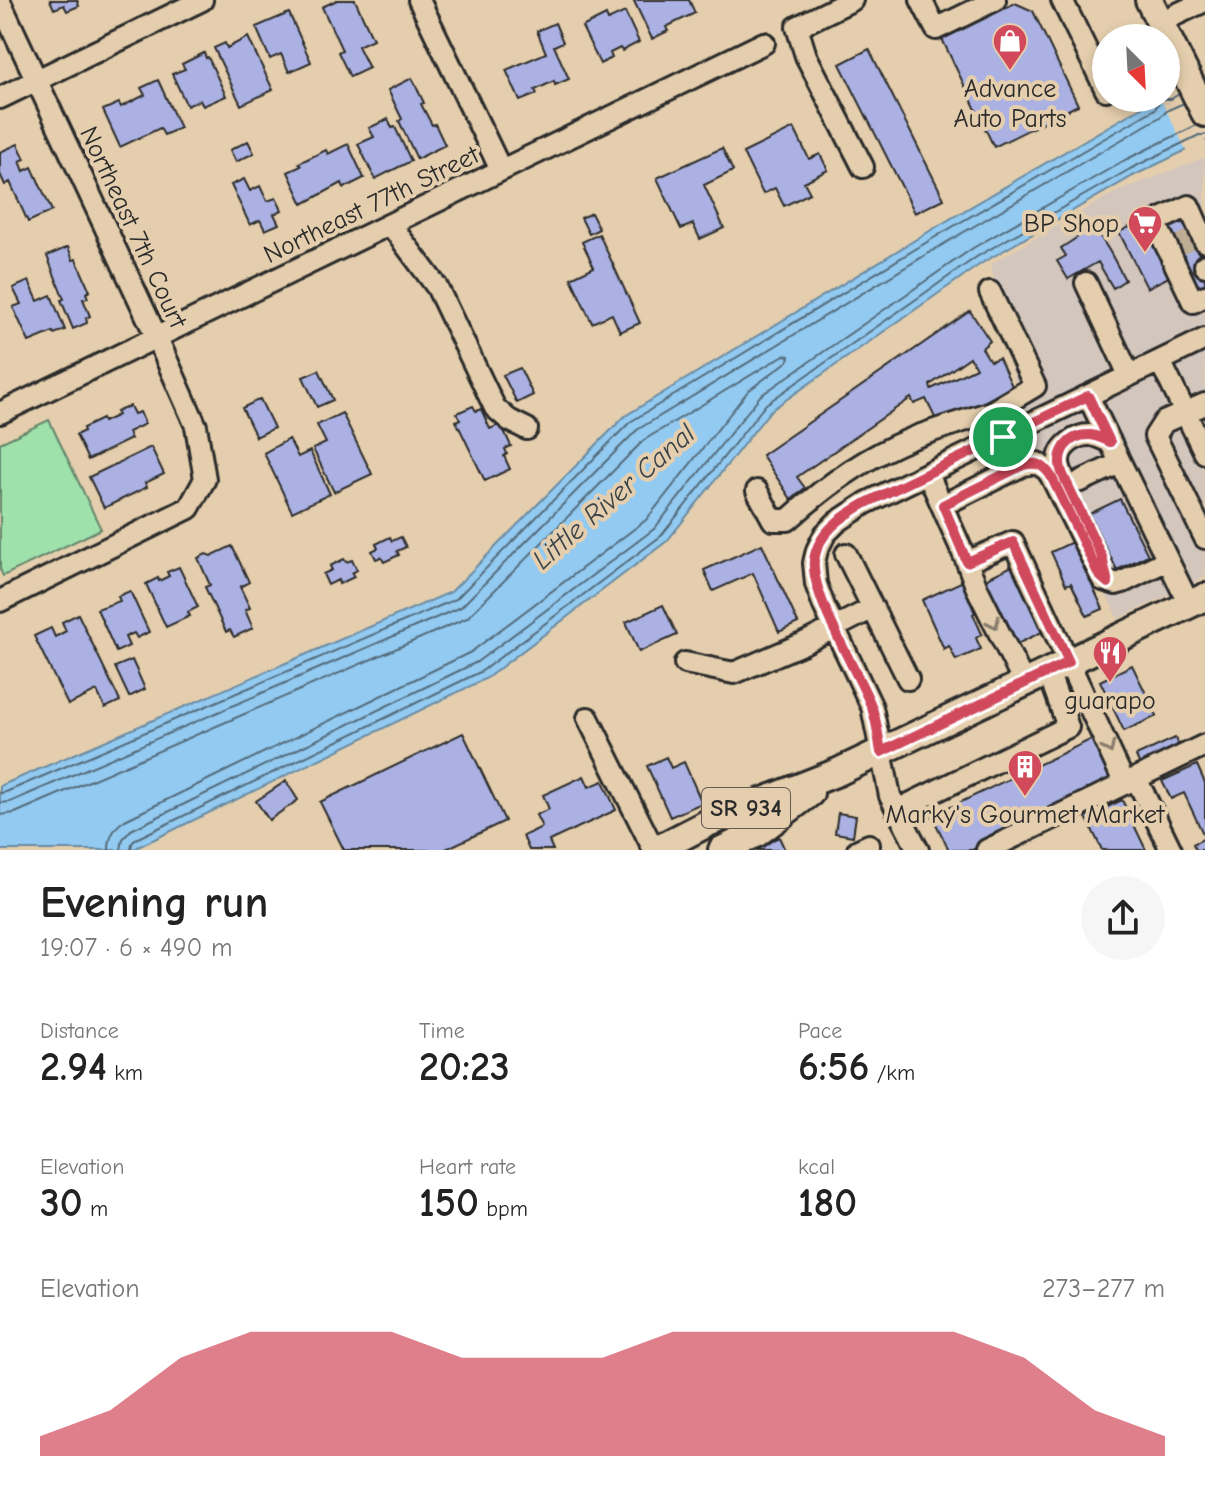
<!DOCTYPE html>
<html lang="en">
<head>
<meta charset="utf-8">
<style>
	body { margin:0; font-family:"Comic Neue",sans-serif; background:#f6f6f6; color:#222; height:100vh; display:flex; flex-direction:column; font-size:30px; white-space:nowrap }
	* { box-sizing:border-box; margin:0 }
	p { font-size:26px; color:#767676 }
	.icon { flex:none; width:44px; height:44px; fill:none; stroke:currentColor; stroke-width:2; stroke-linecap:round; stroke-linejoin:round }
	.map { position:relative; height:850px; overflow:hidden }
	.side { display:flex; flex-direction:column; background:#fff; flex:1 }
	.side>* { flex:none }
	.needle { width:52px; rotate:156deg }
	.tools { position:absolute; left:1092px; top:24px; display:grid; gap:16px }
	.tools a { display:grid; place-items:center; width:88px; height:88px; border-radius:50%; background:#fff; box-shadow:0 4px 12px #0003; font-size:40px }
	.pin { position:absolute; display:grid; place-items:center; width:68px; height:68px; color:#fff; margin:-34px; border:4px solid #fff; border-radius:50%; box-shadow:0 2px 8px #0007 }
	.round { display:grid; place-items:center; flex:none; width:84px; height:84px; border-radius:42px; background:#f6f6f6 }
	.headline { display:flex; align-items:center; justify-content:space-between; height:136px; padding:0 40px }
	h1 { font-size:44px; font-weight:600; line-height:60px }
	.figures { display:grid; grid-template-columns:repeat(3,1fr); gap:12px; height:136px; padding:8px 40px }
	.figures div { display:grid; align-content:center }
	.figures b { font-size:40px; font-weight:600 }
	.figures small { font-size:22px; font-weight:400 }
	.figures p { font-size:22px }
	.chart { height:224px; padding:16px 40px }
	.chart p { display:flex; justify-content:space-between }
	.chart svg { width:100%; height:144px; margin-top:8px; fill:#d1495b; opacity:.7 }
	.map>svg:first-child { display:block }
	.built { fill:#d3c6bd }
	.green { fill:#9ee1ab; stroke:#64866b; stroke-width:2 }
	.water { fill:#92caf1; stroke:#698aa2; stroke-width:2 }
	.pier { fill:#e4cead }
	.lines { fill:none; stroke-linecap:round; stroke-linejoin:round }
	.shore { stroke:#546b7a; stroke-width:2 }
	.building { fill:#abb2e3; stroke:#2b2b2b; stroke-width:2; fill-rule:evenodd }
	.minor-tunnel { stroke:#bfad93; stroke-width:20; stroke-dasharray:20 10; stroke-linecap:butt }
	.minor-casing { stroke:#2b2b2b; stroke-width:26 }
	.major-casing { stroke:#2b2b2b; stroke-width:32 }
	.minor { stroke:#e4cead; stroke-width:20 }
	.major { stroke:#e4cead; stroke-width:26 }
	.oneway { stroke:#887c6c }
	.route-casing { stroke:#fff; stroke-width:16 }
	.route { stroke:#d1495b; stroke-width:10 }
	.labels { text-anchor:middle; stroke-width:8; stroke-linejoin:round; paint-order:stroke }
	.shield { fill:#e4cead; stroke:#625c52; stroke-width:2 }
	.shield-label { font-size:24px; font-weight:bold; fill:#2b2b2b }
	.poi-label { font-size:26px; fill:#2b2b2b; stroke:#e4cead }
	.street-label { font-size:26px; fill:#2b2b2b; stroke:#e4cead }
	.water-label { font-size:28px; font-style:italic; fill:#3a4349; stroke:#e4cead }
</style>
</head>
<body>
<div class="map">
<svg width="1205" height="850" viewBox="0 0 1205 850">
	<rect width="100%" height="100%" fill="#e4cead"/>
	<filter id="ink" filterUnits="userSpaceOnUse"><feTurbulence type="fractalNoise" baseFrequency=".0125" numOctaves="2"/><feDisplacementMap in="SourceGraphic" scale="16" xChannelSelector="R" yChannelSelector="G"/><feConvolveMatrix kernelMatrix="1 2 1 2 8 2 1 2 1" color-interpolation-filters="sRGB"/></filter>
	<g filter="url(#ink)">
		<!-- built -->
		<path class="built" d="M1205,157V577L1118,619L1021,413L991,264L1112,194Z"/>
		<!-- green -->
		<path class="green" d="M49,420L101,529L3,576L0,569V443Z"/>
		<!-- water -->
		<path class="water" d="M1157,98H1166L1205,141L1133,176L982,263L770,411L667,541L487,678L132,850H0V786L451,592L625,416L938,226Z"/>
		<!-- pier -->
		<path class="pier" d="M1205,66V146L1188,154L1160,98H1166V88Z"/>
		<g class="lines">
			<!-- shore -->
			<path class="shore" d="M0,793L6,792L456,599L630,422L942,233L1155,109L1161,99H1171L1179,94
				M0,803L10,802L461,607L637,430L947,242L1160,117L1168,110L1184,103
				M0,815L15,813L467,618L644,440L784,355L789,356L788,361L748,391L646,520L471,652L125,820C114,827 109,837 109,850
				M121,850L123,839L131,830L477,662L654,529L760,396L973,248L1125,160L1197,125
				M131,850L132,843L136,839L482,671L661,536L766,404L978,256L1130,169L1199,135H1205"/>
		</g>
		<!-- building -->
		<path class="building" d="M50,0H77L79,6L67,11L64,5L54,9Z
			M337,0H355L373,39L358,46L369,68L350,77L338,52L342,50L322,7Z
			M637,0H689L695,13L666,27L668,31L652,39L634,1Z
			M1015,3L1033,11L1078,105L994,147L942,39Z
			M625,12L639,42L622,51L620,48L610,53L612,58L600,64L582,27L606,15L608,20Z
			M289,13L311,62L289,72L281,54L270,59L256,27Z
			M555,23L563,42L554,46L569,79L555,85L554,81L535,90L537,94L520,101L506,70L546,53L537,31Z
			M248,37L273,90L241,105L214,48L225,43L227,48Z
			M869,49L944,199L915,213L840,64Z
			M204,53L206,58L208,57L226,96L203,106L200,100L187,106L172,74L185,69L182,64Z
			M412,78L424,103L421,104L432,125L435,124L445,145L417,159L399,121L402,119L388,90Z
			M158,80L180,128L164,135L160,128L120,147L103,110L119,103L121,107L145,95L141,88Z
			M388,119L392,128L395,127L411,161L375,179L358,144L374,137L369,128Z
			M794,128L809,159L820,154L828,170L804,182L810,193L784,206L775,188L763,194L743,153Z
			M248,141L254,153L236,162L230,150Z
			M18,144L25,159L20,161L24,171L32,167L52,211L28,222L10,182L5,185L0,174V152Z
			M348,144L364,178L344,188L342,183L303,204L288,172L301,166L299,163L326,150L328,154Z
			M722,148L733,171L704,185L724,228L700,239L693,224L681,229L657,178Z
			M244,179L250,191L260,186L267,201L276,198L282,210L274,214L279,224L265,230L260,220L250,225L231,185Z
			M591,213L599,229L589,234L581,218Z
			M1144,220L1171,276L1147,288L1119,232Z
			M1183,222L1205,266V289L1198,292L1167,229Z
			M1093,225L1110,252L1125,280L1113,288L1098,262L1068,279L1057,261L1066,256L1061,248L1084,233L1083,231Z
			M599,234L640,323L620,332L612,314L592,323L571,278L594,267L582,242Z
			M68,247L73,260L76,259L90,291L86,293L88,298L83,299L90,316L86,318L87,323L73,329L61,300L64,299L47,256Z
			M29,281L38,301L51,295L65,330L54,334L53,332L29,342L13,307L21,304L13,288Z
			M970,311L990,341L982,348L990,361L999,358L1013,388L938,424L926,399L914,404L911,398L797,477L805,488L791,499L762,455ZM970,357L976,368L931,389L930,385Z
			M520,368L533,395L517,403L503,375Z
			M319,370L333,400L317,407L303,377Z
			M260,399L274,428L256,437L242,408Z
			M130,406L134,414L140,412L145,424L128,432L131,439L88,460L76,435L84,431L83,428L102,419L103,422L118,415L116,412Z
			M473,406L476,411L481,409L490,429L501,424L511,446L505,449L507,454L504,456L510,469L485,481L456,421L460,419L457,413Z
			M342,413L372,474L334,492L313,449L326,443L317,425Z
			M289,439L298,457L310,451L330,494L292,512L264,453Z
			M151,447L164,474L145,483L147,487L104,508L89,477Z
			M1120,499L1148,555L1117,570L1089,514Z
			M390,537L392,541L401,537L406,547L397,551L399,555L384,562L381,557L376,559L372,551L378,548L376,544Z
			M1072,542L1103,609L1087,616L1071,583L1066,585L1051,552Z
			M762,544L798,623L779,632L753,573L713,591L704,570Z
			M232,546L249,582L240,587L250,608L245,610L253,628L234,637L230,630L226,632L205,587L210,585L198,558L206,554L211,556Z
			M344,559L346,562L352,560L357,570L352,573L354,577L339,584L338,580L328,585L323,574L332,570L330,566Z
			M1014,565L1046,630L1013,646L981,581Z
			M179,567L198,607L188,612L190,616L166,627L146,584L158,578L159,581L169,576L167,572Z
			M963,581L971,598L969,599L975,613L973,614L982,634L976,638L981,649L956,660L949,646L944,649L922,600Z
			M130,591L149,632L137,638L134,633L125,637L129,646L116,652L97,609L120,601L118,596Z
			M663,605L677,635L639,652L626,622Z
			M78,614L120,701L105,708L97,691L68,705L34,636L51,628L55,637L66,631L62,622Z
			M132,660L145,689L129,697L115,667Z
			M1132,665L1157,716L1124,731L1100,681Z
			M463,733L505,821L444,850H344L320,802Z
			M1096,737L1117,779L972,850H949L932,816Z
			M1175,738L1182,752L1142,770L1136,756Z
			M666,757L671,768L684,762L702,803L670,817L647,766Z
			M1197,765L1205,783V850H1196L1193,844L1205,838L1184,793L1171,799L1162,781Z
			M584,776L589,787L603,781L616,810L549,841L553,850H529L523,836L542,827L536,815L549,809L543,795Z
			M286,781L298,800L269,820L256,801Z
			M1122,800L1146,850H1102L1086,817Z
			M838,813L856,816L853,836L835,833Z
			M779,837L785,850H751Z"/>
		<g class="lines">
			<!-- minor-tunnel -->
			<path class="minor-tunnel" d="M1176,247L1192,239"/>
			<defs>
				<path id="minor" d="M419,0L501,170
					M852,0L797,27L806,56L863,167
					M921,0L936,29L995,0
					M1062,0L1106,90
					M0,2L157,338L196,426L205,479L189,508L0,601
					M1160,22L1205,1
					M0,98L202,0
					M390,224L437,287L495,408L509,420L527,429
					M1205,242L1189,206L1155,222L1193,302L1205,296
					M1205,266V265
					M1086,283L1129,375
					M990,292L1035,386L991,412L996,423
					M1160,361L1205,453
					M1088,396L1189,604
					M1205,404L1164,422L1155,436L1205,538
					M0,413L764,43
					M928,474L967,562L1013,542L1125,784
					M1081,481L1120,463
					M1068,486C1064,478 1059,470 1059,461C1059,446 1077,434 1091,435C1098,436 1104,439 1110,442
					M757,491L773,520H788C824,487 867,456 913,438C939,428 965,421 991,412
					M943,505L1023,465L1037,463L1047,470L1051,476L1103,580L1116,584L1123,582L1167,560
					M846,554L908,679
					M967,562L976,586L1024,683
					M685,663L734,673L802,644L873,608
					M588,718L654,850
					M1136,778L1171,850
					M897,810L1068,727L1048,671
					M858,850L869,845
					M918,850L890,796L872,707L824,606L816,584L814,563L817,550L825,534L837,522L866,503L1205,339
					M987,850L1205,745"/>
				<path id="major" d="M1149,0L1205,113
					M656,850L708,823L838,772L1205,597
					M722,850L757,833L810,793"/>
			</defs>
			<!-- minor casing -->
			<use href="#minor" class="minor-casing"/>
			<!-- major casing -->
			<use href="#major" class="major-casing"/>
			<!-- minor -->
			<use href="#minor" class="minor"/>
			<!-- major -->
			<use href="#major" class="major"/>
		</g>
		<!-- one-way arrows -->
		<defs><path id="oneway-chevron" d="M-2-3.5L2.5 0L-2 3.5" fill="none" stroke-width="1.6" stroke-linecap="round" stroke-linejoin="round" transform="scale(2)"/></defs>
		<g class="oneway">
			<use href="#oneway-chevron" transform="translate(994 623) rotate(64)"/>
			<use href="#oneway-chevron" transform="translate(1109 748) rotate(65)"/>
		</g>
	</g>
	<g class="lines" filter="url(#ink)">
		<defs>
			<path id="route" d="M1088,396L1110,442C1104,439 1097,436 1091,435C1067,434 1054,454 1063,475L1102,557L1108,583L1099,575L1051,476C1043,464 1037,462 1023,465L943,505L967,562L1013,542L1069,662L881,752C878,736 877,718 870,703C856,669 810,594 814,560C818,532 843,516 866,503Z"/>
		</defs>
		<!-- route casing -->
		<use href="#route" class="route-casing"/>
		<!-- route -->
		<use href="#route" class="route"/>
	</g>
	<!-- icons -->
	<defs>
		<symbol id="shop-pin" viewBox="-11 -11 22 30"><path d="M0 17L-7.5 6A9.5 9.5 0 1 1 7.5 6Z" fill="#d1495b" stroke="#e4cead"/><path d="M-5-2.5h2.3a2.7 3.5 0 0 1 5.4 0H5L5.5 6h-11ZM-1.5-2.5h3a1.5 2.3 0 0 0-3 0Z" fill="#fff"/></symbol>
		<symbol id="supermarket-pin" viewBox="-11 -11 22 30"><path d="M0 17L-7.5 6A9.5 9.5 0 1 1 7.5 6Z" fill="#d1495b" stroke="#e4cead"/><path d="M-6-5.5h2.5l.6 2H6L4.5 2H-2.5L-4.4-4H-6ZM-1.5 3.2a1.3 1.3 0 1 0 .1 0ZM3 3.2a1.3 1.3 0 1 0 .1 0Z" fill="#fff"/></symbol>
		<symbol id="restaurant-pin" viewBox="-11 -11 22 30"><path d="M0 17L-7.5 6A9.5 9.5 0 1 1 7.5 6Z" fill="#d1495b" stroke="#e4cead"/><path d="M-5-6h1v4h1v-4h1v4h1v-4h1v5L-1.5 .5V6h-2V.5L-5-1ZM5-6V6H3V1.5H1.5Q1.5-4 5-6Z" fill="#fff"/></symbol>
		<symbol id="building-pin" viewBox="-11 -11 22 30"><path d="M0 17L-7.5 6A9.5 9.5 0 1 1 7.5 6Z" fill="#d1495b" stroke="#e4cead"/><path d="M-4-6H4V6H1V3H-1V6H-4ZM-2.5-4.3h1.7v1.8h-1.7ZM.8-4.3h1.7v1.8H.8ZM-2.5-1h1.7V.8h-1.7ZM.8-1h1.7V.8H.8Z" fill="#fff"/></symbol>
	</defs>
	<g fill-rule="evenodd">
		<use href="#shop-pin" x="990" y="21" width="40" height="54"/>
		<use href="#supermarket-pin" x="1125" y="203" width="40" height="54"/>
		<use href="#restaurant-pin" x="1090" y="633" width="40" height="54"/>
		<use href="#building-pin" x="1005" y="747" width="40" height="54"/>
	</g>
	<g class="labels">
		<!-- shield labels -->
		<rect class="shield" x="702" y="788" width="88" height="40" rx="6"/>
		<g class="shield-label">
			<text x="746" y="816">SR 934</text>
		</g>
		<!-- poi labels -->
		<g class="poi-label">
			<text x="1010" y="97">Advance<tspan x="1010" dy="30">Auto Parts</tspan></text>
			<text x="1119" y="232" text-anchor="end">BP Shop</text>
			<text x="1110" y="709">guarapo</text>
			<text x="1025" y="823">Marky's Gourmet Market</text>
		</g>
		<!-- street labels -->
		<g class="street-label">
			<text transform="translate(371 204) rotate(-26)" y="9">Northeast 77th Street</text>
			<text transform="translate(134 227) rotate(65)" y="9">Northeast 7th Court</text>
		</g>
		<!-- water labels -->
		<g class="water-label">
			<text transform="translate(613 496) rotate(-41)" y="10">Little River Canal</text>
		</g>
	</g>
</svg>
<div class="tools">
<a><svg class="needle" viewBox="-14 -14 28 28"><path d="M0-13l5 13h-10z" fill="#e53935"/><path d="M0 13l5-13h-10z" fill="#767676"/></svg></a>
</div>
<div class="pin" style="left:1003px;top:437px;background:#1e9e55"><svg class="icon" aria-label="arrive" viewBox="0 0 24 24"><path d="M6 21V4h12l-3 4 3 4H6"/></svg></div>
</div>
<section class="side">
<div class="headline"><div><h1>Evening run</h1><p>19:07 · 6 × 490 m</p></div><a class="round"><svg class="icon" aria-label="share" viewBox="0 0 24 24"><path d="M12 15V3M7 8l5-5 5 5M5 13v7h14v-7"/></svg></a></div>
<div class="figures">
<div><p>Distance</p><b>2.94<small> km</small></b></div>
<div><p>Time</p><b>20:23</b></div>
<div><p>Pace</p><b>6:56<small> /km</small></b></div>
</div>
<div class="figures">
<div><p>Elevation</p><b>30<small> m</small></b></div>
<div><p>Heart rate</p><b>150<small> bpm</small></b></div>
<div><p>kcal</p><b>180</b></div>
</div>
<div class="chart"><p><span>Elevation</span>273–277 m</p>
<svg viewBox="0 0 160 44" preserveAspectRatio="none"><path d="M0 44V38L10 30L20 14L30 6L40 6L50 6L60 14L70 14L80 14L90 6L100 6L110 6L120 6L130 6L140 14L150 30L160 38V44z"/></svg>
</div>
</section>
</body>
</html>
